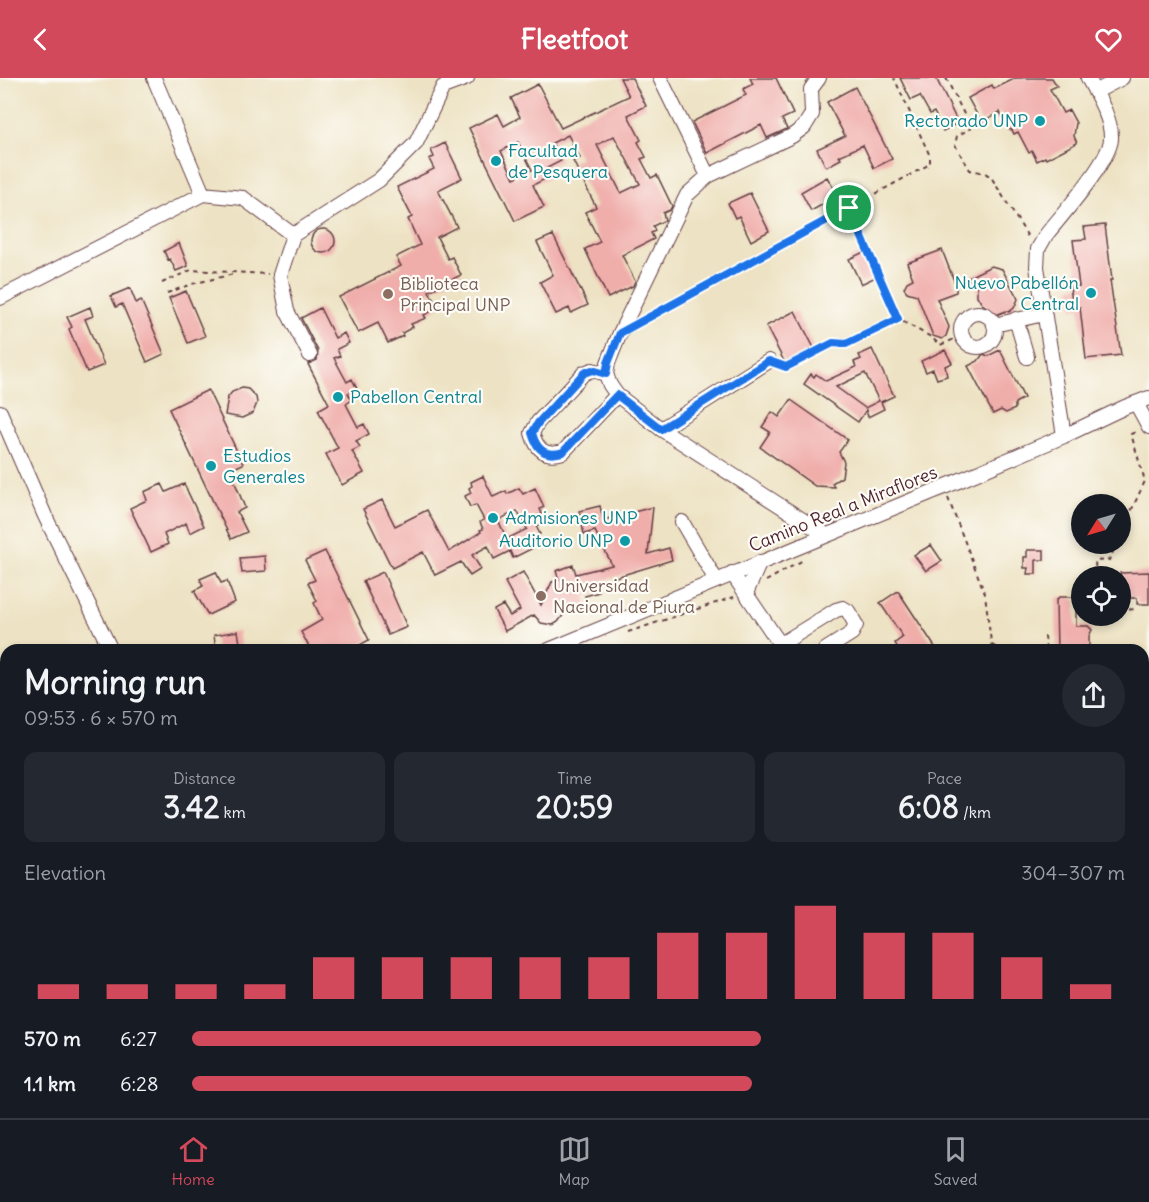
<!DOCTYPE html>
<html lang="en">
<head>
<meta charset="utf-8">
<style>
	body { margin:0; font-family:Delius,sans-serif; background:#242831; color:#f1f3f6; height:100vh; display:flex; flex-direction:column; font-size:22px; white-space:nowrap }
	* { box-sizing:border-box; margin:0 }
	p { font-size:20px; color:#9ea1a6 }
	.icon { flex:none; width:33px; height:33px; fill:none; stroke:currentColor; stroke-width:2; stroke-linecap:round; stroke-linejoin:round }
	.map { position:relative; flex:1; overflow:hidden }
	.details { position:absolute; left:0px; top:566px; width:1149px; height:476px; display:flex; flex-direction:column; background:#171b24; border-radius:18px 18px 0 0; box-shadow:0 3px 9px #0003 }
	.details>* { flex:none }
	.needle { width:39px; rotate:233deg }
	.controls { position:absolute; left:1071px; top:416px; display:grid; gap:12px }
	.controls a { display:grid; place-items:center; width:60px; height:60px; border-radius:50%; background:#171b24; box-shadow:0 3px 9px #0003; font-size:30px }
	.pin { position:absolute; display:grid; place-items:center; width:51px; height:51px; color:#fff; margin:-26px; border:3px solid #fff; border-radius:50%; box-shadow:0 2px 6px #0007 }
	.round { display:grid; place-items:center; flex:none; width:63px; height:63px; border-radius:32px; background:#242831 }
	.overview { display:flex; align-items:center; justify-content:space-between; height:102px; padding:0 24px }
	h1 { font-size:33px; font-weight:700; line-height:45px }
	.metrics { display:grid; grid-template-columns:repeat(3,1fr); gap:9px; height:102px; padding:6px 24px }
	.metrics div { display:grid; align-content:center; border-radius:12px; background:#242831; text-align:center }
	.metrics b { font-size:30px; font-weight:700 }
	.metrics small { font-size:16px; font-weight:400 }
	.metrics p { font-size:16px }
	.chart { height:168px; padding:12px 24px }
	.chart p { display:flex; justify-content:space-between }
	.chart svg { width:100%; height:108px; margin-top:6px; stroke:#d1495b; stroke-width:6 }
	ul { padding:0 24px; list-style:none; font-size:20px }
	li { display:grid; grid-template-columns:96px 72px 1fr; align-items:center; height:45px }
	li i { height:15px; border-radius:8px; background:#d1495b }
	header { display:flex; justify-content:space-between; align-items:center; height:78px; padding:0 24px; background:#d1495b; color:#fff; font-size:27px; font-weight:700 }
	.tabs { display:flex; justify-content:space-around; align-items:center; height:84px; border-top:2px solid #363941; background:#171b24; font-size:16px; color:#9ea1a6 }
	.tabs a { display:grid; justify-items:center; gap:3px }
	.tabs .on { color:#d1495b }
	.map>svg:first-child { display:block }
	.water { fill:#5cacd7; stroke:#536681; stroke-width:1.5 }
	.building { fill:#f0aeab; fill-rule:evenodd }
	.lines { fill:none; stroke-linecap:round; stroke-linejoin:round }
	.minor-casing { stroke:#623c42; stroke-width:16 }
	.major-casing { stroke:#623c42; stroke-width:20 }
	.path { stroke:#623c42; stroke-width:2; stroke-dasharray:4.5 4.5; stroke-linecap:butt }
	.minor { stroke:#fff; stroke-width:14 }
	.major { stroke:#fff; stroke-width:18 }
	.route-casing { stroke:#fff; stroke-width:12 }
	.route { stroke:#1a73e8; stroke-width:8 }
	.culture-dot { fill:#0f9aa8; stroke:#fdfcf7; stroke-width:2 }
	.education-dot { fill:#8d6e63; stroke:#fdfcf7; stroke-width:2 }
	.labels { text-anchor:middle; stroke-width:4.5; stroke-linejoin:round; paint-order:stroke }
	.culture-label { font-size:18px; fill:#0d838f; stroke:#fdfcf7; text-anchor:start }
	.education-label { font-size:18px; fill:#785e54; stroke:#fdfcf7; text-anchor:start }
	.street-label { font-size:18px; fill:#4a1f2b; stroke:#fdfcf7 }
</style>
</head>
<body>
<header><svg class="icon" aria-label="back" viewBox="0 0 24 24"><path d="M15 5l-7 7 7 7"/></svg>Fleetfoot<svg class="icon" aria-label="heart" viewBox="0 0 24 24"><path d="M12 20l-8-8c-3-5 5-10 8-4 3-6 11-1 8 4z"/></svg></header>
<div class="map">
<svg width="1149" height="1040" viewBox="0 0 1149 1040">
	<rect width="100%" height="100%" fill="#fdfcf7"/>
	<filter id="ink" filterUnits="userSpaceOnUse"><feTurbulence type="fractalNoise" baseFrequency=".0167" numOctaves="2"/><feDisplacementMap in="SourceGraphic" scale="12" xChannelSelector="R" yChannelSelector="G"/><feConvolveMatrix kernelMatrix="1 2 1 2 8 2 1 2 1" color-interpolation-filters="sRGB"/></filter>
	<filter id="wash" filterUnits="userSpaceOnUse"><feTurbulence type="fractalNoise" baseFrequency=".008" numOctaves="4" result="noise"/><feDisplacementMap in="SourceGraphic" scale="24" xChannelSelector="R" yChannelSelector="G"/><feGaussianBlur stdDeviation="1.35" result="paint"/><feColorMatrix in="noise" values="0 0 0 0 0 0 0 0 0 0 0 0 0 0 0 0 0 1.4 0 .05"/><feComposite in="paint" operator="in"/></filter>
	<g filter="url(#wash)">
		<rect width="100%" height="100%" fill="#ede2c3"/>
		<!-- water -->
		<path class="water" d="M1143,934H1149V1040H774L784,1035H1143Z"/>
		<g id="blocks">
			<!-- building -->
			<path class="building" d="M620,0H632L646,28L628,37L641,62L638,64L646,79L641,81L651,100L657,97L672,128L670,132L663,135L665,142L653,148L655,153L651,155L654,161L622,177L635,203L633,208L608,220L585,171L600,164L585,134L596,129L573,83L580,80L568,57L552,65L561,83L547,90L551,98L533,107L544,129L515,143L469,50L498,36L504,48L520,39L511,20L538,6L561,50L629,18ZM614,58L640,106L621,115L597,67ZM518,64L532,92L514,100L501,73Z
				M750,0H776L793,36L782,41L787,51L767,60L761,47L707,75L692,44L746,17L743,11L753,6Z
				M900,0H936L958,45L943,53L934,34L930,36L920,18L911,22Z
				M1016,0H1052L1057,8L1050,11L1063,35L1069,32L1076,45L1074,58L1077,65L1046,81L1045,79L1037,83L1032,73L1029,75L1018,54L1014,56L1012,52L1008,51L1000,34L981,44L968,20L992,7L994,11Z
				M855,9L892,81L874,90L863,67L839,78L841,81L826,89L817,71L845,58L827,24Z
				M445,65L462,100L438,112L457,149L437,159L448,181L452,179L461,197L429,213L438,230L424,237L426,240L411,246L413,249L402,255L403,258L388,265L378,245L358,255L339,219L401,188L396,179L420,167L408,141L412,139L397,109L434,91L429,81L434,79L431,72Z
				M827,99L838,118L811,133L801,114Z
				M750,115L769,153L751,163L739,138L735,140L728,125Z
				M1105,147L1112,202H1110L1121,277L1086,281L1080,229L1073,230L1070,209L1079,208L1073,162L1086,161L1084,149Z
				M311 163a12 12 0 1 1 24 0a12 12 0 1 1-24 0Z
				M553,157L588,227L571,235L569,230L556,236L540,204L553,197L537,164Z
				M179,165L188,188L176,193L170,181L168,182L164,173Z
				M942,172L956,208V214L937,221L949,249L946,258L942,261L933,258L917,217L907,214L904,210L907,204L913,201L907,185Z
				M866,173L878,198L861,206L849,181Z
				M991,188L1002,191L1018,221L1014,230L1009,234L1006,233L993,238L988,230L982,226L977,218V205L975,206L967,200Z
				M130,210L136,225L141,222L164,276L147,284L122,226L116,229L111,218Z
				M186,213L205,258L188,265L169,220Z
				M90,229L93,238L85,241L104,287L87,294L69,251L72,249L67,239Z
				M320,230L335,260L344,255L349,265L337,271L340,278L334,280L347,304L352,301L357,311L348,315L352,322L346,326L358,349L364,346L369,356L356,363L360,369L352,373L364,395L342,407L326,376L338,370L318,332L329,326L308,286L317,282L318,273L301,240Z
				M795,233L814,270L785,285L766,248Z
				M872,271L894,318L881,324L884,331L868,339L866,332L858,344L804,306L811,296L814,299L816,296L826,303L856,289L854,284L861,281L859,277ZM865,295L879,323L865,330L836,309Z
				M945,272L952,285L945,288L947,298L937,301L933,291L926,294L921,283Z
				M1000,272L1024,320L1015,325V331L1006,335L1001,332L993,336L968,288L978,283L983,276L988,278Z
				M242,310L248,311L256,319L257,325L253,335L242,340L225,337L228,319L232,314Z
				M208,312L243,386L230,392L245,430L237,434L247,454L231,461L169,331Z
				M791,322L848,362L839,374L844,384L842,399L832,405L834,409L815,408L760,369L770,354L762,349L772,334L779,339Z
				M483,398L493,419L506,413L507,416L519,410L523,416L535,410L544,429L540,431L542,436L537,438L541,445L536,448L540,456L533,459L537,468L513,480L510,473L494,481L488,468L472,477L481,491L470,498L461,484L435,497L423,474L392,490L363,431L382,422L395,448L427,432L449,474L481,454L480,452L483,451L480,444L484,442L476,427L470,429L465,418L471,415L469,410L472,408L471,404ZM517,433L527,451L507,461L498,442Z
				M162,406L166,414L184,406L204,448L190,455L186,445L164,456L168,466L151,474L130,430L147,422L144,414Z
				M600,428L603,442L653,429L648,476L669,470L672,482L596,505L599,514L585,518L588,528L564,536L558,544L553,547L541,545L534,537L505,553L494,532L503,527L510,538L520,532L505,504L523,494L541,527L552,504L559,502L556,493L573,487L576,496L612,487L595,453L584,456L579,433Z
				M931,467L942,483L926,493L914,477Z
				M1027,472H1044V482H1036V496H1027L1028,490H1024V479H1027Z
				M325,473L369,562L351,572H311L301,554L322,542L314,525L317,523L308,505L315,502L305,482Z
				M265,478L266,493L242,495L240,480Z
				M216,494L221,505L227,503L235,524L208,537L194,513L203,508L200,501Z
				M383,494L407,549L388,557L363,503Z
				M1149,494V526H1137V520H1130L1129,513H1125L1124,509H1120V495Z
				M898,513L904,522L937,572H899L895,565L903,559L880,525Z
				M1059,519H1072L1076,523V548H1088L1092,552L1089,558V572H1057L1056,523Z
				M238,553L241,572H216L214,557Z"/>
		</g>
	</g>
	<g filter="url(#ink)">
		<use href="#blocks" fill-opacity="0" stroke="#623c42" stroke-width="1.5"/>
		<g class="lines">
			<defs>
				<path id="minor" d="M154,0L203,116L243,120L293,157L280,197L287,233L310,277
					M660,0L708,98L792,58L804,49L812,36L811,11L819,0
					M1095,14L1122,0
					M708,98L687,117L620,255L608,285L606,296L610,307L617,317L661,351L826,457
					M293,157L379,102L416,65L443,9L467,0
					M0,220L203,116
					M961 252a17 17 0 1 1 34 0a17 17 0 1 1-34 0Z
					M1016,241L1027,279
					M994,247L1044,236
					M606,296L592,292L584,295L538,344L532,355C537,373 546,379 563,374L617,317
					M1136,325L1149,349
					M0,334L45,438L111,572
					M661,351L769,283
					M1064,358L1037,189L1038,171L1046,157C1061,138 1110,83 1111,61C1112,41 1097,17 1088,0
					M682,444L716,502
					M732,495L784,572
					M746,515L760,484
					M781,566L836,532L843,530L848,533L856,547L852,555L825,572
					M549,572L944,409L1064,358L1125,329L1149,320
					M0,800L6,798
					M1143,801L1149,799
					M229,1035L232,1040
					M366,1040L379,1035"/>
				<path id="major" d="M1143,824H1149
					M443,1040L456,1035"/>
			</defs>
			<!-- minor casing -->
			<use href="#minor" class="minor-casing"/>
			<!-- major casing -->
			<use href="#major" class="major-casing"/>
			<!-- path -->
			<path class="path" d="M946,0L971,50L957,58L955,67L970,92L985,95L991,99L1030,162
				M850,131L898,241
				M162,205L191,192L268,196
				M167,215L192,206L234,196
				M639,245L930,86V78L894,0
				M780,287L786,289L833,265L845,266L898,241L931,259L940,267L962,258
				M948,420L985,516L992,572
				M1120,457L1145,403L1131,356L1138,353
				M1096,498L1095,483L1109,482L1117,465
				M766,503L805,481
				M1120,532L1137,531
				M1100,537V542
				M628,554L734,519
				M1045,558L1046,572
				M992,567L1000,572
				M0,835L6,833"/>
			<!-- minor -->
			<use href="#minor" class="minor"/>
			<!-- major -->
			<use href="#major" class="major"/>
		</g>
	</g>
	<g class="lines" filter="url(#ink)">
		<defs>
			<path id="route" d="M849,130L898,241L846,266L833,265L786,289L769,283L661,351L617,317L563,374C546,379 537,373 532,355L538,345L584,295L592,292L606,296L608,285L620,255Z"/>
		</defs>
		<!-- route casing -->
		<use href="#route" class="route-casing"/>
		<!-- route -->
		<use href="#route" class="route"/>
	</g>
	<!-- markers -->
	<g class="culture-dot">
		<circle cx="1040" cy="43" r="6"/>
		<circle cx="496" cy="83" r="6"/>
		<circle cx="1091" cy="215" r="6"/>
		<circle cx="338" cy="319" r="6"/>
		<circle cx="211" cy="388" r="6"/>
		<circle cx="493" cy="440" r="6"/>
		<circle cx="625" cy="463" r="6"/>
	</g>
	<g class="education-dot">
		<circle cx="388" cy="216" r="6"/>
		<circle cx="541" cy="518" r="6"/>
	</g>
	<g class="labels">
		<!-- culture labels -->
		<g class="culture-label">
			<text x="1028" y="49" text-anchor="end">Rectorado UNP</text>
			<text x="508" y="79">Facultad<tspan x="508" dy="21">de Pesquera</tspan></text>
			<text x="1079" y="211" text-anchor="end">Nuevo Pabellón<tspan x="1079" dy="21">Central</tspan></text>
			<text x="350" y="325">Pabellon Central</text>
			<text x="223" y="384">Estudios<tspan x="223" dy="21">Generales</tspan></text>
			<text x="505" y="446">Admisiones UNP</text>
			<text x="613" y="469" text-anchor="end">Auditorio UNP</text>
		</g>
		<!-- education labels -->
		<g class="education-label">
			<text x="400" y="212">Biblioteca<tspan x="400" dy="21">Principal UNP</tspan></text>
			<text x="553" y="514">Universidad<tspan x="553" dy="21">Nacional de Piura</tspan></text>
		</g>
		<!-- street labels -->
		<g class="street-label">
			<text transform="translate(843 431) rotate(-22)" y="6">Camino Real a Miraflores</text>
		</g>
	</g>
</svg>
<div class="controls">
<a><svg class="needle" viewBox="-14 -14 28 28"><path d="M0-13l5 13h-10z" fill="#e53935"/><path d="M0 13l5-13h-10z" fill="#9ea1a6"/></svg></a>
<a><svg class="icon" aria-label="locate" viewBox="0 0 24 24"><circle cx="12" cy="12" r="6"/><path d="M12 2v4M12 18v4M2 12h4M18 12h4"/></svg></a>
</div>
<div class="pin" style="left:849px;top:130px;background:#1e9e55"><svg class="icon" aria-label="arrive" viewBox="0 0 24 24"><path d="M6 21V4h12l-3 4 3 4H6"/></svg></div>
<section class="details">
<div class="overview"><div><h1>Morning run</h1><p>09:53 · 6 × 570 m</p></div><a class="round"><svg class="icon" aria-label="share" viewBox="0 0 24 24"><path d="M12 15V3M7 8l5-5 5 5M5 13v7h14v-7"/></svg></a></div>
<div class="metrics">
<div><p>Distance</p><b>3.42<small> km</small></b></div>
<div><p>Time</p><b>20:59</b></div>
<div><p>Pace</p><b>6:08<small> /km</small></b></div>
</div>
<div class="chart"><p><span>Elevation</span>304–307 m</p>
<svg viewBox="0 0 160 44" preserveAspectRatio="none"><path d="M5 44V38M15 44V38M25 44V38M35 44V38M45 44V27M55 44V27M65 44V27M75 44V27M85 44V27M95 44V17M105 44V17M115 44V6M125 44V17M135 44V17M145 44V27M155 44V38"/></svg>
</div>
<ul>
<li><b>570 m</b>6:27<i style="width:61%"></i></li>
<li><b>1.1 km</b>6:28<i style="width:60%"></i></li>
</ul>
</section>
</div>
<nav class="tabs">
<a class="on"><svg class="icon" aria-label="home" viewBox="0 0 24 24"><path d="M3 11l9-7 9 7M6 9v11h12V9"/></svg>Home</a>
<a><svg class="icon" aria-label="map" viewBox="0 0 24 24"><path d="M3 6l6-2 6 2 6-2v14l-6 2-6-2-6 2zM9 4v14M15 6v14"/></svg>Map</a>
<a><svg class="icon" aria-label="saved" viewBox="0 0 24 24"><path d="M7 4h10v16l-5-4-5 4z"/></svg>Saved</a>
</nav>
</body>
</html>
